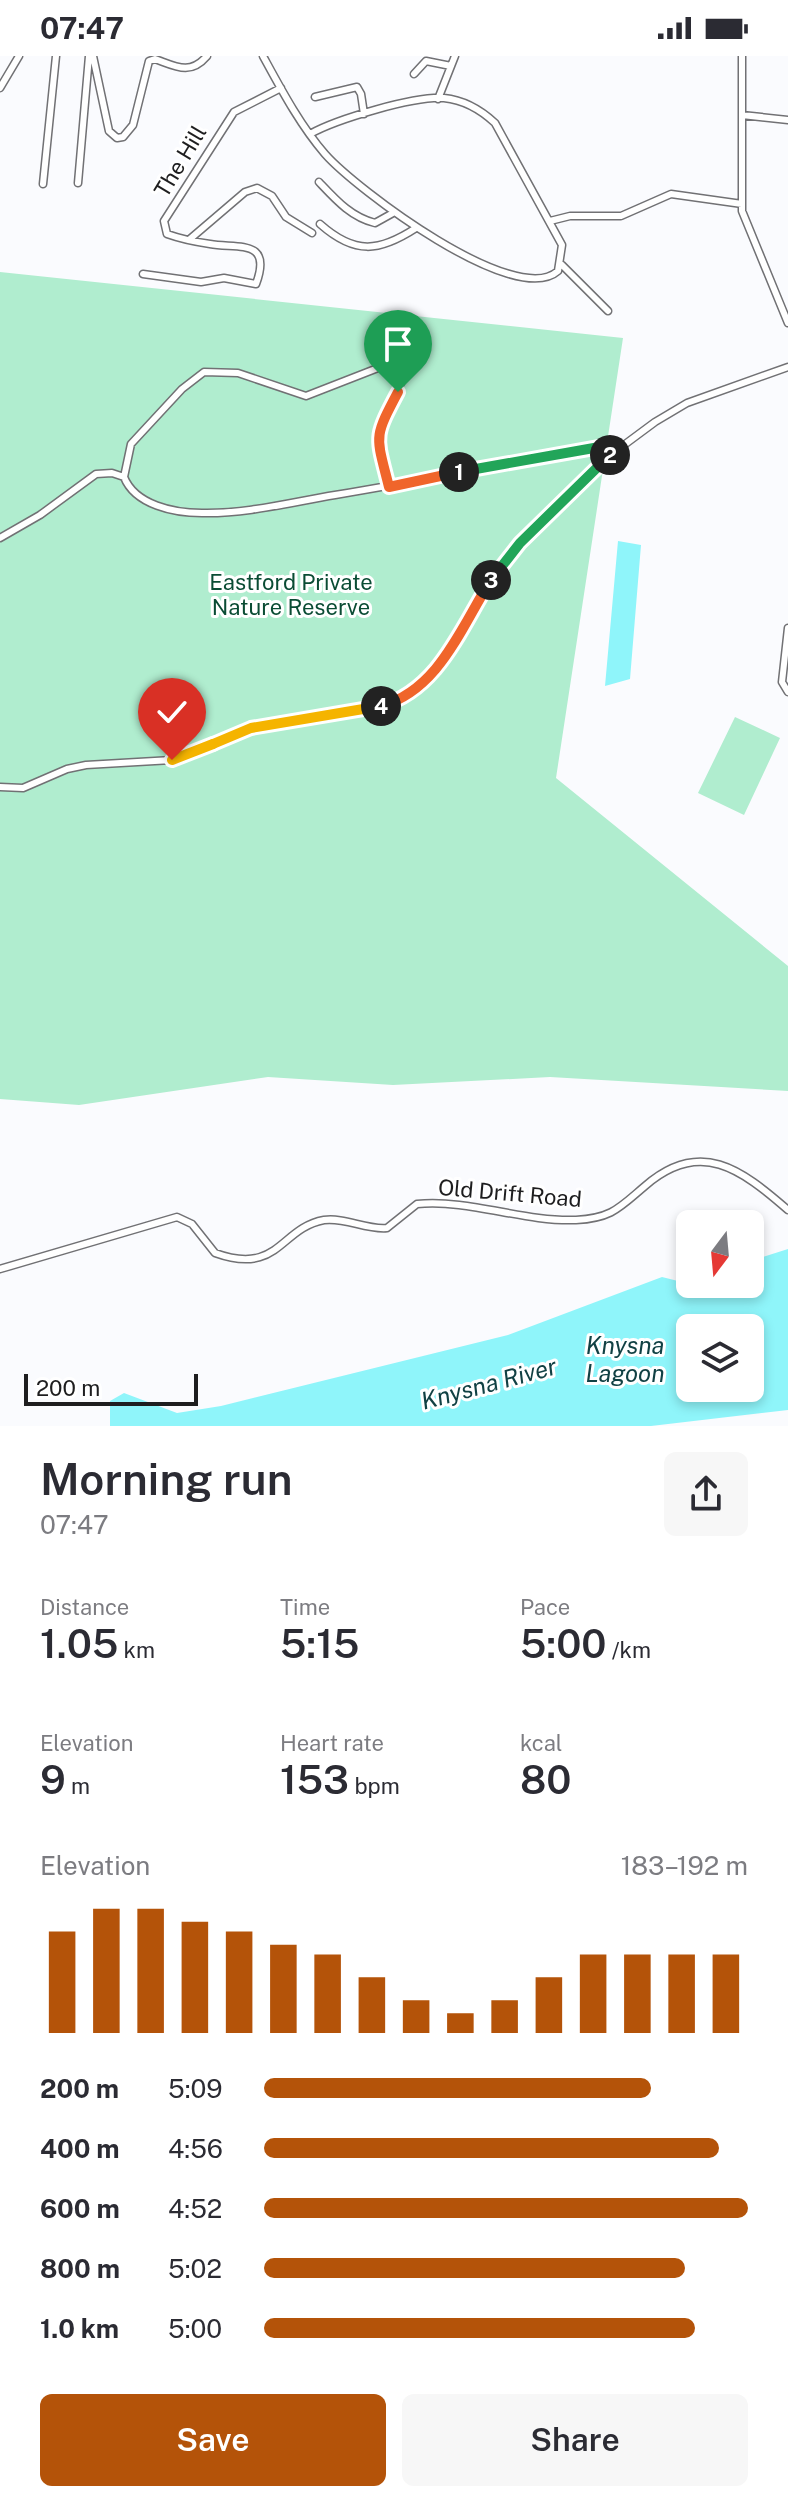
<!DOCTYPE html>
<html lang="en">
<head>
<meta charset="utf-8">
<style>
	body { margin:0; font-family:"Public Sans",sans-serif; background:#f7f7f7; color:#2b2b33; height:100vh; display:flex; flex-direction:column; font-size:30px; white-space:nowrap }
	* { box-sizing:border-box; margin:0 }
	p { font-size:26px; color:#7c7c81 }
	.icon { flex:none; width:44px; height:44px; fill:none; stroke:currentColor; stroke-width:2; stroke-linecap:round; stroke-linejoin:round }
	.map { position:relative; height:1370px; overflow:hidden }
	.sheet { display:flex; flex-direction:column; background:#fff; flex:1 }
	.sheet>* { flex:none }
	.needle { width:52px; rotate:196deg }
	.fabs { position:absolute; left:676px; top:1154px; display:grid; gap:16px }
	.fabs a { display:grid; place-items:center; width:88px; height:88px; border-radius:12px; background:#fff; box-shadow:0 4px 12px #0003; font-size:40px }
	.scale { position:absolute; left:24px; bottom:20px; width:174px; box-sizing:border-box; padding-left:8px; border:4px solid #1e1e1f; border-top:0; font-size:22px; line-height:28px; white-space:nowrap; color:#1e1e1f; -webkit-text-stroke:6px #fff; paint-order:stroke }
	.pin { position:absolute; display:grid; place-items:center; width:68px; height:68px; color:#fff; margin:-82px -34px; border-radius:50% 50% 50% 0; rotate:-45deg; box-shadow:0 0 8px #0007 }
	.pin .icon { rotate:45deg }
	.km { position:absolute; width:40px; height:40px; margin:-20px; border-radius:50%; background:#222; color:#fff; font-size:22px; line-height:40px; text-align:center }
	.round { display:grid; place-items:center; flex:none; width:84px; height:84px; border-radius:12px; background:#f7f7f7 }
	.headline { display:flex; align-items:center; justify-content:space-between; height:136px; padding:0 40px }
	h1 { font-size:44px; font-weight:600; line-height:60px }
	.figures { display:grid; grid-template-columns:repeat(3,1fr); gap:12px; height:136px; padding:8px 40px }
	.figures div { display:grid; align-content:center }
	.figures b { font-size:40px; font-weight:600 }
	.figures small { font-size:22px; font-weight:400 }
	.figures p { font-size:22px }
	.chart { height:224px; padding:16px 40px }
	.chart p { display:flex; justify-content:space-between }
	.chart svg { width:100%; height:144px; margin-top:8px; stroke:#b45309; stroke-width:6 }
	.primary-button { display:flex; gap:16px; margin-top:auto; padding:16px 40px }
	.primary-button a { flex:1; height:92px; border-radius:12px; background:#b45309; color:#fff; font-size:32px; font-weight:600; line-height:92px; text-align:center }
	.primary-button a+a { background:#f7f7f7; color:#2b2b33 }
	ul { padding:0 40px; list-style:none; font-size:26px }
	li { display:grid; grid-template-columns:128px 96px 1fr; align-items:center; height:60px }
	li i { height:20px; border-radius:10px; background:#b45309 }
	.status { display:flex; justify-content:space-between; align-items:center; height:56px; padding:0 40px; background:#fff; direction:ltr }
	.status svg { height:22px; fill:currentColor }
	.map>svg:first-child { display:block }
	.green { fill:#b0edcf }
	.water { fill:#8ff5fa; fill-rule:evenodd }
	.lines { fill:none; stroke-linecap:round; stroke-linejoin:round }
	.minor-casing { stroke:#717174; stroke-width:9 }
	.minor { stroke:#fff; stroke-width:6 }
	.split-1-casing { stroke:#fff; stroke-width:16 }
	.split-2-casing { stroke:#fff; stroke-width:16 }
	.split-3-casing { stroke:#fff; stroke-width:16 }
	.split-4-casing { stroke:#fff; stroke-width:16 }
	.split-5-casing { stroke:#fff; stroke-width:16 }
	.split-6-casing { stroke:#fff; stroke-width:16 }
	.split-1 { stroke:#f0652b; stroke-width:10 }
	.split-2 { stroke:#22a559; stroke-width:10 }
	.split-3 { stroke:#22a559; stroke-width:10 }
	.split-4 { stroke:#f0652b; stroke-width:10 }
	.split-5 { stroke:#f5b400; stroke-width:10 }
	.split-6 { stroke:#f5b400; stroke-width:10 }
	.labels { text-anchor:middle; stroke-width:6; stroke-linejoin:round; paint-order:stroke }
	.street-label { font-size:22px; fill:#1e1e1f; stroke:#fff }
	.park-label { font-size:22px; fill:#0a4c34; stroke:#fff }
	.water-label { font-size:24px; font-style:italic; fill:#114144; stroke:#fff }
</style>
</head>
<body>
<div class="status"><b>07:47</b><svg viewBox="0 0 49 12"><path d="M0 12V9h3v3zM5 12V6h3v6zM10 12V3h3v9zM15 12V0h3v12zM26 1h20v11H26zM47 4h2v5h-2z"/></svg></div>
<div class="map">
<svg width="788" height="1370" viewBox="0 0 788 1370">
	<rect width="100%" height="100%" fill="#fafbfe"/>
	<!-- green -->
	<path class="green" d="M0,216L623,282L556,722L788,910V1035L550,1021L393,1029L268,1021L79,1049L0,1043Z
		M735,661L780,682L744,759L698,737Z"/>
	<!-- water -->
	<path class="water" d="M618,485L641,489L630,623L605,630Z
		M788,1193V1354L651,1370H110V1345L124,1337L177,1357L221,1350L508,1279L662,1221L690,1228H750V1205ZM750,1272V1332H690V1272Z"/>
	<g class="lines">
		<defs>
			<path id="minor" d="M93,0L109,75L117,82L123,81L133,69L149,5L155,3C175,10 190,20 207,0
				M263,0C281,33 300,69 325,98C356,133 515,253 558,215L562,189L495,67C481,54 464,44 444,42C414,40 337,63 310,78
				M742,0V155L788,267
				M414,18L426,5L451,10
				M0,32L19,0
				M315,41L357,31L361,38L364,58
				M438,43L455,0
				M742,59L788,64
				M319,126C336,144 351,161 375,167L393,157
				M78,127L89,0
				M43,128L56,0
				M550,165L570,160H621L671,138L742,148
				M320,168C355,199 379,196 416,172
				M190,183L245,136L257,132L272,140L286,161L312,177
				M562,209L608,255
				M143,218L201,226L224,222L256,228C273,182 237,193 210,188C196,186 181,183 167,178L164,165L234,56L281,32
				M124,421L131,388L182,333L204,316L238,317L306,340L383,310L397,314L403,323L379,369L378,384L389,431
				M0,482L40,459L96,418L112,417L124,421C135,449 174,457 202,457C247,458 292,446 335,439C425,424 515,406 605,390L619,394
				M788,572L782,626L788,636
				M0,731L23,732L67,713L86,709L172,704L251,672L370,653L402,644L422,628L458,584L500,510L597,409L655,366L687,347L788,311
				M0,1213L177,1161L192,1168L215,1197C279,1220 280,1172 324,1164C345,1161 366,1174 387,1172L417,1148C470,1143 523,1166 576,1164C612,1162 619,1152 645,1130C700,1082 741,1113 788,1154"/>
		</defs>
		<!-- minor casing -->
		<use href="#minor" class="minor-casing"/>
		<!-- minor -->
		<use href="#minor" class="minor"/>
	</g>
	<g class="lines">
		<defs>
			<path id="split-1" d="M398,336C373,383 376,379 389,431L459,416"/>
			<path id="split-2" d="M459,416L605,390L619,394L610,399"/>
			<path id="split-3" d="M491,524L520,487L610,399"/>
			<path id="split-4" d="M381,650C439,634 461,571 491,524"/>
			<path id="split-5" d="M213,688L251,672L381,650"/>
			<path id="split-6" d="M172,704L213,688"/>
		</defs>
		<!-- split-1 casing -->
		<use href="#split-1" class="split-1-casing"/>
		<!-- split-2 casing -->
		<use href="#split-2" class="split-2-casing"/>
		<!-- split-3 casing -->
		<use href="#split-3" class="split-3-casing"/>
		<!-- split-4 casing -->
		<use href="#split-4" class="split-4-casing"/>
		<!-- split-5 casing -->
		<use href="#split-5" class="split-5-casing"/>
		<!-- split-6 casing -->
		<use href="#split-6" class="split-6-casing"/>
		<!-- split-1 -->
		<use href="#split-1" class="split-1"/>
		<!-- split-2 -->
		<use href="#split-2" class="split-2"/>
		<!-- split-3 -->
		<use href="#split-3" class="split-3"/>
		<!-- split-4 -->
		<use href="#split-4" class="split-4"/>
		<!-- split-5 -->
		<use href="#split-5" class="split-5"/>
		<!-- split-6 -->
		<use href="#split-6" class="split-6"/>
	</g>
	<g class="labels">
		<!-- street labels -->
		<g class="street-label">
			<text transform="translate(180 105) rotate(-59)" y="8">The Hill</text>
			<text transform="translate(510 1137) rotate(5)" y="8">Old Drift Road</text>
		</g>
		<!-- park labels -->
		<g class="park-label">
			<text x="291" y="534">Eastford Private<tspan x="291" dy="25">Nature Reserve</tspan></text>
		</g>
		<!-- water labels -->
		<g class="water-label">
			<text x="625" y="1298">Knysna<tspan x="625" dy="28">Lagoon</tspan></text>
			<text transform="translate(489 1328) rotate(-15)" y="8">Knysna River</text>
		</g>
	</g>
</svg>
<div class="fabs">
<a><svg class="needle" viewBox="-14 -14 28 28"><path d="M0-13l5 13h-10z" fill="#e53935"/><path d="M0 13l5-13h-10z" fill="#7c7c81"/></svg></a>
<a><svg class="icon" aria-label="layers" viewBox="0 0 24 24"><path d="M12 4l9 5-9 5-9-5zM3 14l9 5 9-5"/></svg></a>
</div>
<div class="scale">200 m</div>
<div class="pin" style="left:398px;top:336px;background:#1e9e55"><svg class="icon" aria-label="arrive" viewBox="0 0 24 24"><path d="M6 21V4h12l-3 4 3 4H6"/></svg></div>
<div class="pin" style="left:172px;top:704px;background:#d93025"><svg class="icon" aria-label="check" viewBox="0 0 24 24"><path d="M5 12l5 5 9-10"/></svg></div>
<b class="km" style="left:459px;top:416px">1</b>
<b class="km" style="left:610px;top:399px">2</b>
<b class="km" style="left:491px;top:524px">3</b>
<b class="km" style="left:381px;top:650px">4</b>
</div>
<section class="sheet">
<div class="headline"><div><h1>Morning run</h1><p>07:47</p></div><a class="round"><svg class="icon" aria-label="share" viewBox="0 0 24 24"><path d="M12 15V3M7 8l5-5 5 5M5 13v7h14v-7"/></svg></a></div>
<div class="figures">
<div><p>Distance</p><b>1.05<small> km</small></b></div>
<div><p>Time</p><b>5:15</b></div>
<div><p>Pace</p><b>5:00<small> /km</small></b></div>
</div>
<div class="figures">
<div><p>Elevation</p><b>9<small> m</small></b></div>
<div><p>Heart rate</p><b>153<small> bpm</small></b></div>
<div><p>kcal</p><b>80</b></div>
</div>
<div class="chart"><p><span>Elevation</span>183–192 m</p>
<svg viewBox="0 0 160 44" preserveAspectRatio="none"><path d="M5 44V13M15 44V6M25 44V6M35 44V10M45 44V13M55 44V17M65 44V20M75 44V27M85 44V34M95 44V38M105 44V34M115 44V27M125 44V20M135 44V20M145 44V20M155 44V20"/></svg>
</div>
<ul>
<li><b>200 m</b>5:09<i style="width:80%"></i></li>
<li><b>400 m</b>4:56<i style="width:94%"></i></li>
<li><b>600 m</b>4:52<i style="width:100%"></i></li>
<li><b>800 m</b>5:02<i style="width:87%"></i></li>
<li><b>1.0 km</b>5:00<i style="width:89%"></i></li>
</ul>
<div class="primary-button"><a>Save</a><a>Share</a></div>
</section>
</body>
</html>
